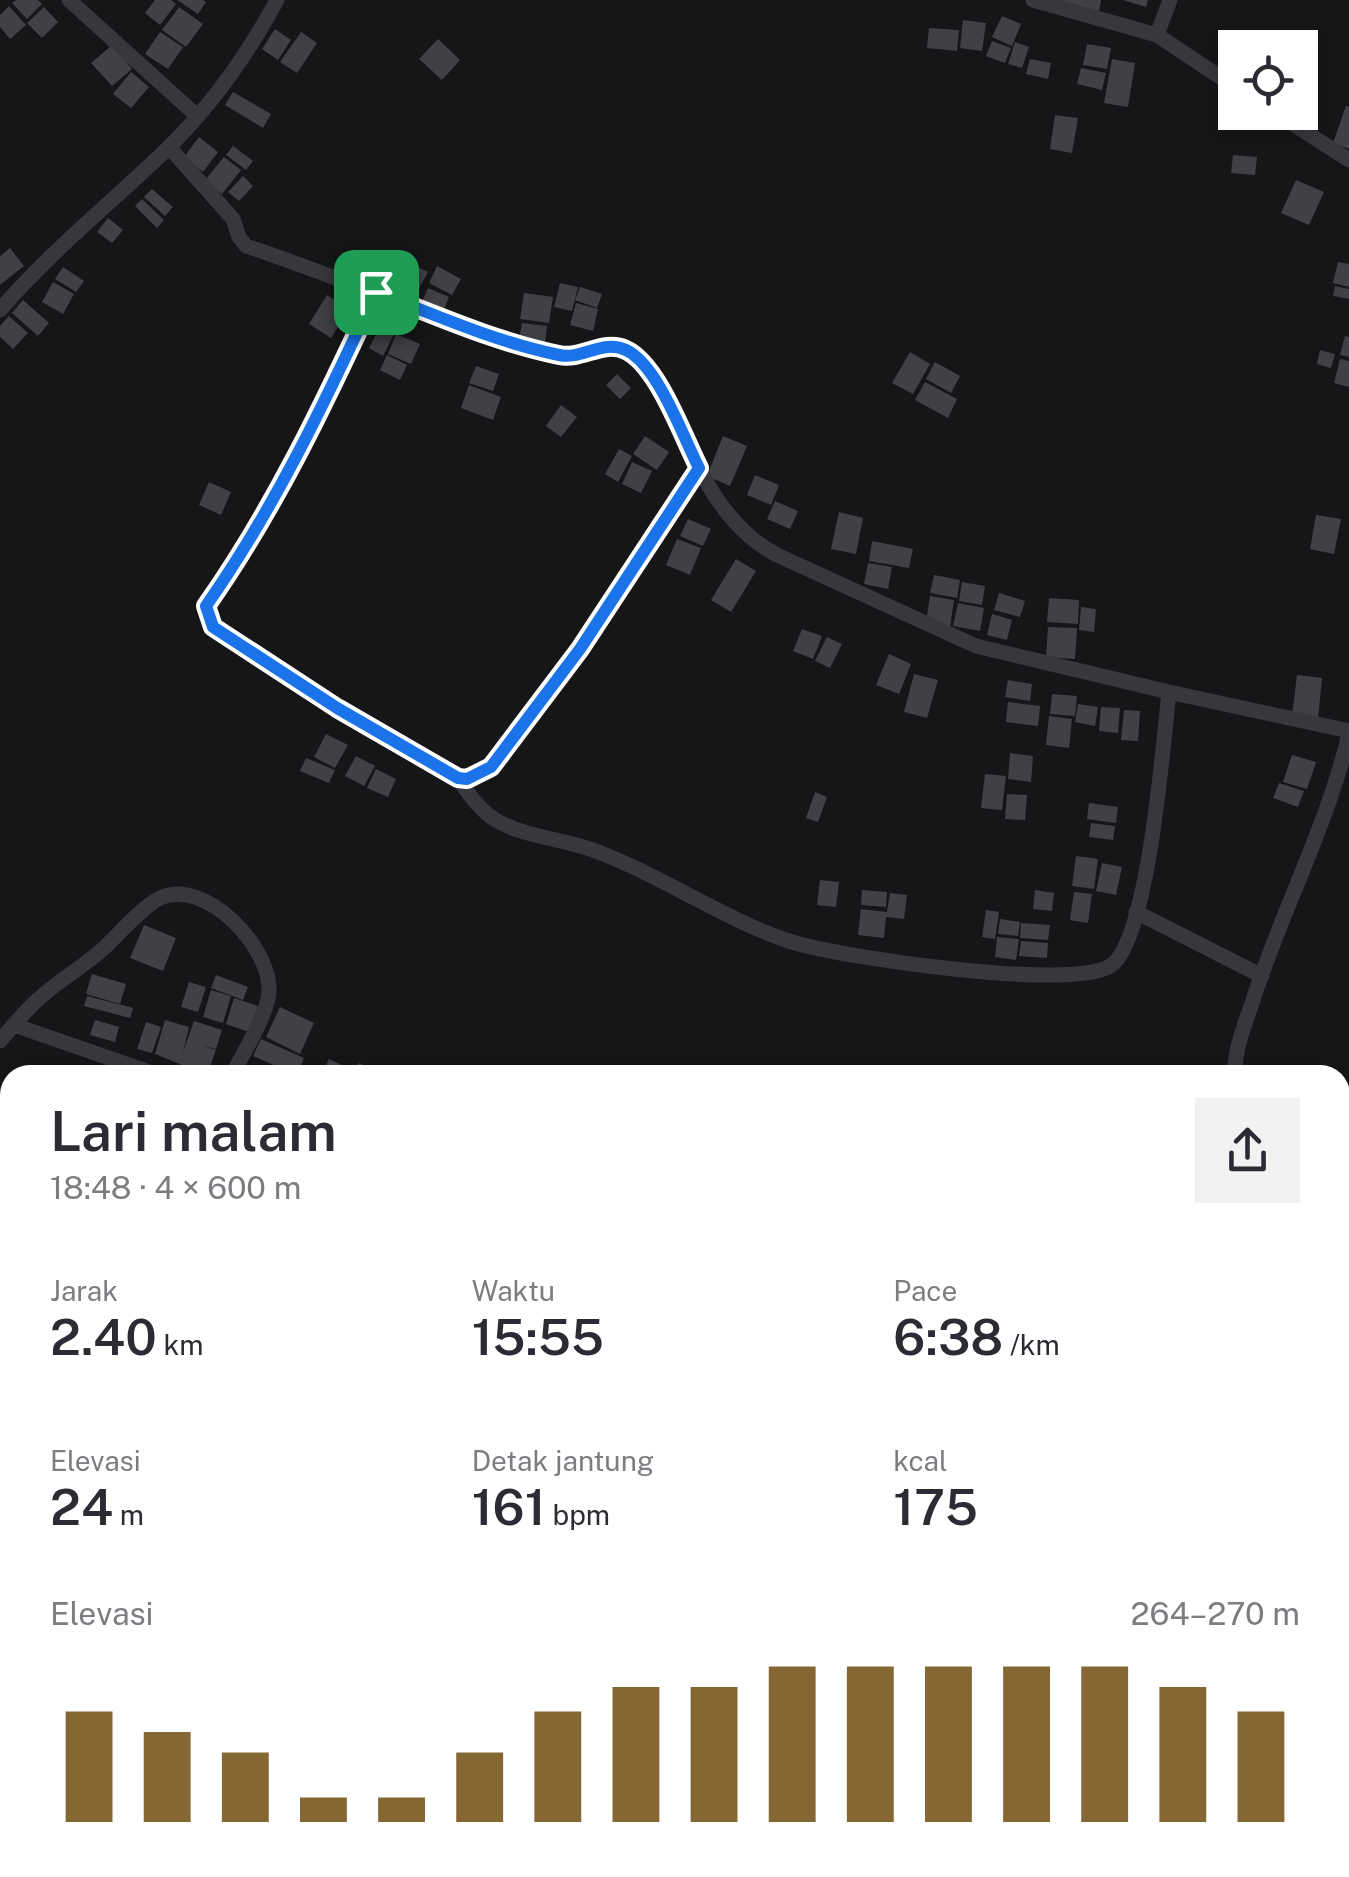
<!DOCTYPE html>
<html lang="id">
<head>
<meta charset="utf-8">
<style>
	body { margin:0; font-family:"Public Sans",sans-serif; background:#f2f2f3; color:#2b2b33; height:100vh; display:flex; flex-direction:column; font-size:38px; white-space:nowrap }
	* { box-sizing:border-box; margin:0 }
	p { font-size:32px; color:#7c7c81 }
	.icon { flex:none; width:55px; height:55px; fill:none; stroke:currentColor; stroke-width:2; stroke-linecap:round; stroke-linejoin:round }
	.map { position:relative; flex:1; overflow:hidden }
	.details { position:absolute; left:0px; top:1065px; width:1350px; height:812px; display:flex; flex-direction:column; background:#fff; border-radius:30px 30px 0 0; box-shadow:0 5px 15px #0003 }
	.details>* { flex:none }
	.controls { position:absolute; left:1218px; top:30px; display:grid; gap:20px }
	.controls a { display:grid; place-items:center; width:100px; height:100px; border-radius:0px; background:#fff; box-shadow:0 5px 15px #0003; font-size:50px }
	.pin { position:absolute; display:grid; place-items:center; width:85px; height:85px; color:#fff; margin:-42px; border-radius:20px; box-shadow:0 5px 15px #0006 }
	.round { display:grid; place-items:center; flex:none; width:105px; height:105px; border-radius:0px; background:#f2f2f3 }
	.summary { display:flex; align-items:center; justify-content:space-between; height:170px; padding:0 50px }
	h1 { font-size:55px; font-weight:600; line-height:75px }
	.stats { display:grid; grid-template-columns:repeat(3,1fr); gap:15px; height:170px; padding:10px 50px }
	.stats div { display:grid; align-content:center }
	.stats b { font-size:50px; font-weight:600 }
	.stats small { font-size:28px; font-weight:400 }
	.stats p { font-size:28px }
	.chart { height:280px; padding:20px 50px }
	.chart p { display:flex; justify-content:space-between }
	.chart svg { width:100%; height:180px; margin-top:10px; stroke:#856733; stroke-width:6 }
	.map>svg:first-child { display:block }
	.building { fill:#404145 }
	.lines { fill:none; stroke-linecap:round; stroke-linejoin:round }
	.street { stroke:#37383d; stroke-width:15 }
	.secondary { stroke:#45474d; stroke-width:22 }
	.route-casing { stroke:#fff; stroke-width:20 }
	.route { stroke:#1a73e8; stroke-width:12 }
</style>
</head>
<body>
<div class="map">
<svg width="1349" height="1877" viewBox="0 0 1349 1877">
	<rect width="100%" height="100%" fill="#161618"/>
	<!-- building -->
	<path class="building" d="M16,0H38L42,4L27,19L12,3Z
		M155,0H171L176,4L160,25L145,13Z
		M177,0H203L206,2L198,14Z
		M1058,0H1101L1099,12Z
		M1123,0H1148L1146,7Z
		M9,6L26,25L10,39L0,27V15Z
		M44,7L58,22L42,38L27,23Z
		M179,7L203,24L186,47L162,30Z
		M1002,16L1021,24L1012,46L992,37Z
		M963,20L986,23L982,51L960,48Z
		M929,28L959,30L957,51L927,48Z
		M275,29L291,40L278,60L262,49Z
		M160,32L183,47L168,69L145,54Z
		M301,32L317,43L297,73L280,62Z
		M438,39L460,60L442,80L419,59Z
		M992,41L1011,48L1005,63L986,56Z
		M1015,42L1029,47L1022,68L1008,64Z
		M1087,44L1111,48L1107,69L1083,65Z
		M112,45L132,69L112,86L91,63Z
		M1030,59L1051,63L1048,79L1026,74Z
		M1112,59L1135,63L1128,107L1104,103Z
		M1081,68L1106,73L1102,90L1077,84Z
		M131,72L149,87L131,108L113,94Z
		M233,92L271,114L263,128L225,105Z
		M1346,106L1349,107V149L1333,143Z
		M1055,115L1078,118L1072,153L1050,149Z
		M199,137L218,152L203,172L184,157Z
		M233,146L253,161L246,170L226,155Z
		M1233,155L1257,157L1255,175L1231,173Z
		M224,157L241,170L222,194L205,180Z
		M243,176L253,186L239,201L228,192Z
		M1296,180L1324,192L1309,225L1281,213Z
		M152,189L173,207L165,216L144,197Z
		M142,199L164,220L157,228L135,206Z
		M108,218L123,230L112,243L97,232Z
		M10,248L24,266L0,285V256Z
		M408,262L428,272L414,298L395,288Z
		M1338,262L1349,264V287L1333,283Z
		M437,266L461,279L452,295L429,283Z
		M63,267L84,281L76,292L55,279Z
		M53,282L74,294L63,314L42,302Z
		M560,283L578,287L572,311L554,307Z
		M1335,286L1349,289V299L1333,296Z
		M580,287L602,294L597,308L575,300Z
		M428,288L449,297L442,315L420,306Z
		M524,293L553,297L549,323L520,319Z
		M327,295L349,309L331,338L309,324Z
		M23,300L49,323L38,336L12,313Z
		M576,303L598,309L593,331L570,325Z
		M9,316L28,333L13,349L0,337V326Z
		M522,323L547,326L545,343L519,340Z
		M380,327L394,334L383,356L369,348Z
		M396,334L420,344L411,364L388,354Z
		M1345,336L1349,337V357L1340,355Z
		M1320,350L1335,354L1331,368L1317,364Z
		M910,352L930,364L913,394L892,383Z
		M387,355L407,365L400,380L380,370Z
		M1340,359L1349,361V387L1334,383Z
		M935,362L960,376L951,393L926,379Z
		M476,366L499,374L493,391L469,383Z
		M617,374L631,388L620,399L606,385Z
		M925,382L957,399L948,418L915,400Z
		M469,385L501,397L493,420L461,408Z
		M561,405L577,417L561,437L546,426Z
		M645,436L669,452L657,470L633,454Z
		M723,436L747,446L730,486L707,476Z
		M619,449L632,456L618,482L605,474Z
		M632,462L652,471L641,493L622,484Z
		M755,475L779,485L771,505L747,495Z
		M209,482L231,492L221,515L199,505Z
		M775,501L798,511L790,529L767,519Z
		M839,512L863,518L856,554L831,549Z
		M1316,515L1341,519L1334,554L1310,549Z
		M688,519L711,529L703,546L680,536Z
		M677,539L701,548L690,575L666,565Z
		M872,541L913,549L909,568L869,561Z
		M736,559L756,571L731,612L711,600Z
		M868,563L892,567L888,589L864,584Z
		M934,575L960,580L957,598L930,593Z
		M962,582L985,586L982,605L959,601Z
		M999,593L1025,601L1020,617L994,610Z
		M930,596L954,600L950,627L926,623Z
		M1049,598L1079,600L1078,624L1047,622Z
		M958,603L984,608L980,631L953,626Z
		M1081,607L1096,609L1094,632L1079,630Z
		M992,614L1012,620L1007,640L987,635Z
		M1048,627L1077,628L1075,659L1046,657Z
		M802,629L822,636L813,659L793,651Z
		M827,637L842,644L830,668L815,661Z
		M889,654L911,664L899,694L876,685Z
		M914,674L938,680L927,718L904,712Z
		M1297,675L1322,678L1318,718L1292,716Z
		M1008,680L1032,684L1030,701L1005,697Z
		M1052,694L1077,696L1075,716L1050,714Z
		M1008,702L1040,706L1038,726L1006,722Z
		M1078,704L1098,707L1095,726L1075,722Z
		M1101,707L1120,708L1118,733L1099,731Z
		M1124,710L1140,711L1138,741L1121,740Z
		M1049,716L1072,719L1069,748L1046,745Z
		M326,734L348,745L335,768L314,757Z
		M1010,753L1033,756L1031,782L1008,779Z
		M1292,755L1316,762L1307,789L1283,782Z
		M356,756L375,766L364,786L345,776Z
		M306,758L335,770L329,783L300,771Z
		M376,769L396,779L388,797L367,788Z
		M985,774L1006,776L1002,810L981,808Z
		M1279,783L1304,791L1298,807L1273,798Z
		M815,792L827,797L818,822L806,818Z
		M1007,794L1027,795L1025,820L1005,819Z
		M1089,803L1118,807L1116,823L1087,819Z
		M1091,823L1115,826L1113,840L1089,837Z
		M1076,856L1098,859L1094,889L1072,886Z
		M1102,863L1122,867L1116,895L1096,891Z
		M820,880L839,882L836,907L817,905Z
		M862,890L887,892L886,907L861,905Z
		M1035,890L1054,893L1052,911L1033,909Z
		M1074,892L1092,894L1088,923L1070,920Z
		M890,893L907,895L904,919L886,917L884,938L858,935L861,909L887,912Z
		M986,910L999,912L995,939L982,937Z
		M1000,919L1020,922L1018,936L998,934Z
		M1021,923L1050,925L1048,940L1020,938Z
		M144,925L176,938L163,971L130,958Z
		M997,937L1019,939L1016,960L995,957Z
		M1021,941L1048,943L1047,958L1019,956Z
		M92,974L126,984L120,1004L86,994Z
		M216,975L248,987L243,1000L211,988Z
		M189,982L206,987L198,1012L181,1007Z
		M211,990L231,996L223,1023L203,1017Z
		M87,996L133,1008L130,1018L84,1006Z
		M234,998L258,1006L249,1032L226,1024Z
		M280,1007L314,1023L300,1054L266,1037Z
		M95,1020L119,1027L115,1042L90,1035Z
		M165,1020L189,1027L183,1052L194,1021L222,1030L216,1049L202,1045L216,1050L207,1075L155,1054Z
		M146,1022L161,1027L152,1053L137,1049Z
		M261,1039L304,1058L297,1075L253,1056Z
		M329,1059L352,1070L350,1075H321Z
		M359,1063L382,1075H352Z
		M1340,1317L1349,1320L1346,1347L1340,1345Z
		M2,1344L10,1348V1360L0,1379Z
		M10,1365V1393L0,1389Z
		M10,1476V1500L1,1496Z
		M0,1627L10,1633V1655L0,1650Z
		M0,1654L10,1660L0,1680Z
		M0,1719L10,1723L0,1754Z
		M10,1743V1769L1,1765Z
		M228,1868H254L249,1877H223Z
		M686,1868H712L710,1877H685Z
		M721,1868H739L752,1870L750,1877H719Z
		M846,1868H876L872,1877Z
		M923,1868H950L945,1877Z
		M952,1868H963L959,1877H948Z
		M965,1868H974L987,1874L986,1877H961Z
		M1030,1868H1042L1061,1877H1025Z
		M919,1869L938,1877H915Z"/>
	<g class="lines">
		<!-- street -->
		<path class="street" d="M69,0L196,115
			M1033,0L1157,35L1235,87
			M1157,35L1170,0
			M1274,112L1349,160
			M169,147L233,219L239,237L246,246C349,280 449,326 554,354C580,361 604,338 627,351C646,360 659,387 668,405C696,461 718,524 777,555L976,646L1169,692L1349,731
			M376,292C325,400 275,508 206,606L207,617L213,627L337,708L458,778L467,779L491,767L580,649L699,468
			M0,310C51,251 111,203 167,149C211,106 248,54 277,0
			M458,778C469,795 481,812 499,822C527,837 563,839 593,850C661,875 724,920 792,942C839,957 1080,993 1113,964C1149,932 1163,745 1169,692
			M1136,912L1262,976
			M14,1025L158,1075
			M0,1041C13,1026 26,1009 42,996C61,979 84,966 103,949C118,935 143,906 160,898C205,877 271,947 269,991C268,1014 243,1053 232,1075
			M1235,1075C1234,1047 1247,1020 1255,994C1284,907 1328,823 1349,734
			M1340,1249L1349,1263
			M0,1688L10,1694
			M312,1868L325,1877
			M343,1877L352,1868
			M552,1877L555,1868
			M752,1877L754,1868"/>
		<!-- secondary -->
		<path class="secondary" d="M0,1405L10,1411
			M0,1587L10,1570
			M786,1868L812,1877"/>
	</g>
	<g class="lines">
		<defs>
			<path id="route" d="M376,292C435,315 496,342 559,355C582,360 603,339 626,350C658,365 683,437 699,468L580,649L491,767L467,779L458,778L337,708L213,627L206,606C275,508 326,400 376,292Z"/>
		</defs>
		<!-- route casing -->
		<use href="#route" class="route-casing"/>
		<!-- route -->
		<use href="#route" class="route"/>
	</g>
</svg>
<div class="controls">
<a><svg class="icon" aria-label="locate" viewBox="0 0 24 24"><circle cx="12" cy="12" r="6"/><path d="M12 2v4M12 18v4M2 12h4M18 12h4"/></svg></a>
</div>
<div class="pin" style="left:376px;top:292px;background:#1e9e55"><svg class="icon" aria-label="arrive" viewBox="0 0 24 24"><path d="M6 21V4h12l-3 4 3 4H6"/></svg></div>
<section class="details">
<div class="summary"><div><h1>Lari malam</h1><p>18:48 · 4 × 600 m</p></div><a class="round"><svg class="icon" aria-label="share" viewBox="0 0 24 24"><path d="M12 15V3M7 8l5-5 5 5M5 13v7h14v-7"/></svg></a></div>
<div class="stats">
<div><p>Jarak</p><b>2.40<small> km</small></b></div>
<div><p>Waktu</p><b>15:55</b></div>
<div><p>Pace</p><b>6:38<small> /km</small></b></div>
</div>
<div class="stats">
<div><p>Elevasi</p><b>24<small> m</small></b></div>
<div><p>Detak jantung</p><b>161<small> bpm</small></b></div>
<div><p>kcal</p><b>175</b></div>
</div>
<div class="chart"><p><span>Elevasi</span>264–270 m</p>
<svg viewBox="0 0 160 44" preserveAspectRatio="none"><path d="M5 44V17M15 44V22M25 44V27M35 44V38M45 44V38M55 44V27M65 44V17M75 44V11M85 44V11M95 44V6M105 44V6M115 44V6M125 44V6M135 44V6M145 44V11M155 44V17"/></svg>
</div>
</section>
</div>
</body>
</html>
